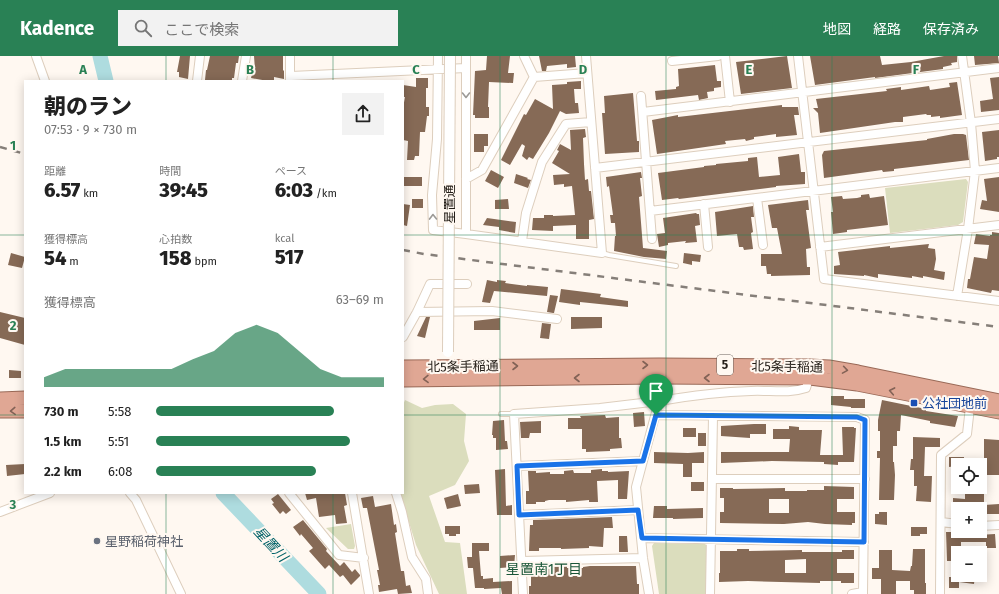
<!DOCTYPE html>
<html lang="ja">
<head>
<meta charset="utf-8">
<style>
	body { margin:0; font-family:"Fira Sans","Noto Sans JP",sans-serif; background:#f2f2f2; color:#222; height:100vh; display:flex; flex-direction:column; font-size:15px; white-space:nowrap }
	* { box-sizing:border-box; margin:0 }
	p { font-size:13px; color:#767676 }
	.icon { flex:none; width:22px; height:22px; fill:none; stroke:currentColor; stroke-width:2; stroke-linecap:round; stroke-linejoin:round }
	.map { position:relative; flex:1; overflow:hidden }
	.side { position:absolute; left:24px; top:24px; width:380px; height:414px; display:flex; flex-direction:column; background:#fff; border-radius:0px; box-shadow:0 2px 10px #0003 }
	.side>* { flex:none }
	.buttons { position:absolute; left:951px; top:402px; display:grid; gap:8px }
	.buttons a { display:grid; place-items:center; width:36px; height:36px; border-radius:0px; background:#fff; box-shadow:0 2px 10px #0003; font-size:20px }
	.pin { position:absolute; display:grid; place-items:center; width:34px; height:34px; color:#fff; margin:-41px -17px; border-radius:50% 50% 50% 0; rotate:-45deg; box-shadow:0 0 4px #0007 }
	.pin .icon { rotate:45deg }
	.round { display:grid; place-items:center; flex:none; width:42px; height:42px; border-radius:0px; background:#f2f2f2 }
	.head { display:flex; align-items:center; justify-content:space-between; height:68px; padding:0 20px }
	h1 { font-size:22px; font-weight:800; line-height:30px }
	.figures { display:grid; grid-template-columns:repeat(3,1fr); gap:6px; height:68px; padding:4px 20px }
	.figures div { display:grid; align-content:center }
	.figures b { font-size:20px; font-weight:800 }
	.figures small { font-size:11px; font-weight:400 }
	.figures p { font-size:11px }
	.chart { height:112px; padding:8px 20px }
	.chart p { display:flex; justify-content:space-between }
	.chart svg { width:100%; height:72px; margin-top:4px; fill:#298155; opacity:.7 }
	ul { padding:0 20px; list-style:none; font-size:13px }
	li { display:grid; grid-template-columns:64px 48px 1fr; align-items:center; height:30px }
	li i { height:10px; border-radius:5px; background:#298155 }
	header { display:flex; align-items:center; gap:24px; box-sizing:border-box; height:56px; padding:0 20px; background:#298155; color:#fff }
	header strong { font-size:19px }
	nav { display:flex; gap:22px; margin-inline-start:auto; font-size:14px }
	.search { width:280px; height:36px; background:#f2f2f2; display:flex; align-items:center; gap:10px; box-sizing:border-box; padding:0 14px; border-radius:0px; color:#767676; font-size:15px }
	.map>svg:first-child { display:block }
	.green { fill:#dbddbd }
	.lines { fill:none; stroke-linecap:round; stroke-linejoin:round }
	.river { stroke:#aedcdf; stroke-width:15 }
	.building { fill:#866a56; fill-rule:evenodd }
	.service-casing { stroke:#ddcebd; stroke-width:6 }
	.minor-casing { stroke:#ddcebd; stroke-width:10 }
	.trunk-casing { stroke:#996957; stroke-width:15 }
	.service { stroke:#fff; stroke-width:4 }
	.minor { stroke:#fff; stroke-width:8 }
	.trunk { stroke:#e0a794; stroke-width:13 }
	.rail { stroke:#867f79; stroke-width:2.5; stroke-dasharray:7 7; stroke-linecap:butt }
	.tertiary-bridge-casing { stroke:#ddcebd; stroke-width:12; stroke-linecap:butt }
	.tertiary-bridge { stroke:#fff; stroke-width:10 }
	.oneway { stroke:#9c9a97 }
	.oneway2 { stroke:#826256 }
	.route-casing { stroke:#fff; stroke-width:8 }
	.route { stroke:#1a73e8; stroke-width:5 }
	.grid { fill:none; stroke:#298155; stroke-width:1; stroke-opacity:0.55 }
	.transit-dot { fill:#1a4fb4; stroke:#fff8f1; stroke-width:1.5 }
	.worship-dot { fill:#6b7280; stroke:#fff8f1; stroke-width:1.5 }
	.labels { text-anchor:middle; stroke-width:4; stroke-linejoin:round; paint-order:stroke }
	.shield { fill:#fff8f1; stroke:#665f59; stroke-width:1 }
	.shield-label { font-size:12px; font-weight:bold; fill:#241e18 }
	.street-label { font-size:13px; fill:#241e18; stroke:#fff8f1 }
	.transit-label { font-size:13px; fill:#164399; stroke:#fff8f1; text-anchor:start }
	.worship-label { font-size:13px; fill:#5b616d; stroke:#fff8f1; text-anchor:start }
	.water-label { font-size:14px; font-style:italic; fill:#006268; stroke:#fff8f1 }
	.neighbourhood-label { font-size:14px; fill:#195537; stroke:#fff8f1 }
	.grid-label { font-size:13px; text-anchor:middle; font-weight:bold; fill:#298155; stroke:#fff8f1; stroke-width:4; stroke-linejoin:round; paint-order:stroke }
</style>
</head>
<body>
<header>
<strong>Kadence</strong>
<div class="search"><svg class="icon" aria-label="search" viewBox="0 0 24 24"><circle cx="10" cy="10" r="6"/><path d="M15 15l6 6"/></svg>ここで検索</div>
<nav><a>地図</a><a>経路</a><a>保存済み</a></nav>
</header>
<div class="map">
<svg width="999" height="538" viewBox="0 0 999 538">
	<rect width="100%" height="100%" fill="#fff8f1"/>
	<!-- green -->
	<path class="green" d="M966,123L968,126L963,166L958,169L890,177L885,132Z
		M405,344L422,352L435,349L453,348L466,358L464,385L469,405L455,429L429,440L445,486L460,487L467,538H439L416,489L400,437H403V349Z
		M351,468L355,490L354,493H348L326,472Z
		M654,487L705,488L707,490L706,538H659L652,490Z"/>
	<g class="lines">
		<!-- river -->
		<path class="river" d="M100,0L106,25
			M223,437L319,538"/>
	</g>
	<!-- building -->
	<path class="building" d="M180,0H190L188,23L179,21V16H177Z
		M210,0H239L238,7H236L234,22H232V25L205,24L206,14H207Z
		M254,0H283V14L284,15V23L274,21V25H268L251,22L253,14H255Z
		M487,0H510L508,17H514L513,27L489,26L488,51H489V62H475V59H473L475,15L486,14Z
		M539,0H575L576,11L567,12V8L547,10L546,15H542Z
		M787,0L792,32L741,38L736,6Z
		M810,0H880L882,9L911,6L944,0H957V6L951,7L952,9L943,11V13L875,22V21L815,29Z
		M974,0H998L999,7L975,9Z
		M715,9L717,25H721V31L714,32V35L707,36L708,42L699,44L698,39L656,44L655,35L676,33V31L679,30L678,13Z
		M999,21V54L981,56L980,45L993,43L990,22Z
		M416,22H428V32H426V51H429V60H427L425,76H420L419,100H415L414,104H407L408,85L403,84V52L405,41H403V29L416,31Z
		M581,25V33H574L575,47H578L579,57L566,58L560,55L549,77L533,103L529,101L527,104L522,100L525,90L522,88L510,109L501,104L524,58L526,59L535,43L553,53L552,29L567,28V26Z
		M957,26L962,59L940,62V60L931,61V59H927L926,58L903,61V66H895L820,77L818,57L813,52H818L816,43L887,35L886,33L901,31V34L929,30L930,34L950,31L949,27Z
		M633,37L637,85H639V96L605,98L602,57H605L604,40Z
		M782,49V51H798L799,59H794L797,79L776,81V78L754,81V83L746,85L745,83L725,85L726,88L657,98L652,64L678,59V61Z
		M585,73L586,81L583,82L584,108L585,124L588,123L589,135H591L594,163L589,164V183H576V169L553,170V175L532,174L533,162H544V159H553V160L575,159L572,130L564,131V128L554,129L553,119L570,118L552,107L559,95L557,94L560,88L571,94L570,74Z
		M999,74V101H997V103L985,105L982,76Z
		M474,78H488V90H484V96H474Z
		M954,78H963L966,79L969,104L894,113V115L883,116L882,114L824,122L822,99L824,95L927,84V83Z
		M799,98L801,116H805V128L776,130V131L679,143L678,142L662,144L658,117L704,111V110L716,109V108L748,105V102L757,101L759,121L780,119L778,101Z
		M491,114L504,121L498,132L485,125Z
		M641,116L642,122H640L642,140L639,141L643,192L667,195L666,203L644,201L614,195L615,180H616L615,167H611L610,159H613L609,130L607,131L606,121Z
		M516,118L528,122L527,123L531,124L528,132L514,127Z
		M403,121H422V130H403Z
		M999,121V156L980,153L982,144L987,145L984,123Z
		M869,138L870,142L884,140L888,169L847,174V176L833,178L831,156H833L831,141L842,140L843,143L857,142L861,141V139Z
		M412,143H423V152H412Z
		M508,143L509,153H495V144Z
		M808,144L809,154H806L811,192L806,193L807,211H810V219L771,220V218H767L766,210H761V198H782L777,172H772L768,149Z
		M403,148L410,149L407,170L403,169Z
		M753,150L754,161H751L753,176L751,177L753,193L744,194L743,191H739L737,178L717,180L715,156Z
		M696,157L697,158H699L700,169L695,170L697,186L685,187L686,185L668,187V189L659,191L657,178L665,177L663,162Z
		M487,162L516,166L515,177L499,174V171L483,169Z
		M992,176L999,177V235L992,234L991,237L967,232L968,223H970L974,201L987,203L989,189L974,188L976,178L990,180V179H992Z
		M929,188L928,192L935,193L936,203L934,214L945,216L944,224L923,220V222L912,220V222L878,218V222L864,219V220L834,218V210L840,209L838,196L890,190V192Z
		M11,197L25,201L22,212L8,209Z
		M684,197L701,199L700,206L692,205V209L683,207Z
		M487,224L497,226V224L506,225L505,227L527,230V229L548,231L547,240L494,235L490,247L482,246Z
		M561,233L601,238L600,241L628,245V251L580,246V249L559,246Z
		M550,239L558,240L554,257H553L547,256Z
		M0,256L25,262V289L0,282Z
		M426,261H430L425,282L417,280Z
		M571,261H602V272L571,273Z
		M500,262V274H474V265Z
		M542,267L551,268L549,283L540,282Z
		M9,314L21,315V322H9Z
		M831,340H844V343H865V352H851V351L831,349Z
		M882,344L926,353V355L958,360L955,371L930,367V365L901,359L900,375H897V390H893V406H894L895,419L894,444H879L880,402H877V395H880V375H878V364Z
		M644,356L645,370L634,371L633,357Z
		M605,359L606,362L619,361V382H621L622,392L610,393V395L586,396V393H582V373H568V362H581L580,360Z
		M504,364L505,385H507L508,393L496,394V382H493V379H492L493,365Z
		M541,365V377H530L529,382H521L520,366Z
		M754,368H766V378H750V382L721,380V370Z
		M789,370L799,371V374H822L820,399H843L842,371H854V372H856L854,406H838V409L824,408V406L772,405L721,407V396H789L790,383H773V373H789Z
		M683,372H696V381H683Z
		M698,377H706V390H698Z
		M913,381L940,382V391H925L924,420H932L931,446L916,445L917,430H914V414H910L911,403H913Z
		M984,383L999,384V419H980V403L984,404Z
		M654,396L688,397L704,396V407H692V421H683V408L654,407Z
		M949,401H964V409L949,411Z
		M25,408V418L7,420L6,409Z
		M505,413L506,450L512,449V459H497L495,414Z
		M602,413V415H608V416L629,415L627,443H618V424L597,425L598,446H589V444L566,446V444H549L545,445V446H536V448H526V435H529L528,415H536V417L550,416V418H564V415L573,414L574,417H591V414Z
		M691,426H704V435H691Z
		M479,428L480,437L465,438L464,429Z
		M824,430L854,431V443H837V456H855V467H852V469L825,468L808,466L784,468L720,467V456H724V442H720V432H733V433L785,432V435H807V434H824ZM769,443H789V457H769Z
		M965,431H984V449L999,448V458H980V453H953V442L965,443Z
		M305,437H345L347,449L344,450L347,467L336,468L335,459L319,461L316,442L307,444Z
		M278,438L291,454L286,458L283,455L280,458L272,448L274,447L271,443Z
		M458,438L461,450L447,453L444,442Z
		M373,440L375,451L391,448L394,469L396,468L397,476L395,477L401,515H404L406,530L410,529L412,537L398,538L397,533L379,536L378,529H380L377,514H379L367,452H363L361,442Z
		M654,450H667V453L703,452V462L673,463V462H653Z
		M879,456H887V469L875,468V458H879Z
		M612,461L613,472H604L603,491L589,490V492L561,493V492H539V495H529L530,469H533V464Z
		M303,464L327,493L326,495L340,510L344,506L352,516L355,513L360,519V520L351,529L343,519L340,521L329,509L325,513L309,495L313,492L301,478L300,480L293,471Z
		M445,470H460V478H456V480H449V478H445Z
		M911,471H927V478H920V480H911Z
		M946,476H978V479L995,478L996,492H986V486H961V497H958V505H947Z
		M619,480H627L628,496H619Z
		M472,487H489V495H479L481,520H483V523L493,522V526L512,525V538H502L501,532L484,533V532H475L473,512H468L467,501H472Z
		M737,493H749V495L802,494V496H842V494H854V503H837V517H854V527H841V525H820V527L748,525L719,526V517H720V495H737ZM806,503V517H785V504Z
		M913,493H925V527H926V538H914V534H910V525H896V538H881V523H872V512H879V494H892V514L910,515L911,510H912Z
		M515,499L514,511L500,512V500Z
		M567,510V512H583V511L590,510H636L637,528H639V538H529V530H531V512Z
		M954,519H975L974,528L959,526V532H949V521H954Z"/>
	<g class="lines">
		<defs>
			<path id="service" d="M602,197L609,199L676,210
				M501,358H514"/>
			<path id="minor" d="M36,0L45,25
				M290,0V25
				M438,0L437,83L432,139L433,174L466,178V0
				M524,0L534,21
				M725,0L730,46
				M798,0L824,223L999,245
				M672,5L718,0
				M291,20L466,12
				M197,25L200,0
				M242,25L246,0
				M641,40L652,183
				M643,56L999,12
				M595,112L999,63
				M466,123L482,114L534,21L587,17
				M757,142L763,189
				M704,148L708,191
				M650,155L999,112
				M466,178L602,197L586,0
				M522,185L526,157L542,106L566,68L591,66
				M820,191L999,169
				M957,240L968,173L975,115L971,67L962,0
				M417,256L492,255L557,263
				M403,281L417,256L430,228H467
				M656,359L857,361L865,364L863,538
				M517,410L643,405
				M712,423H865
				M130,437L136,444L181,538
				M289,437L339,499L364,502
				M352,437L369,538
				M396,437L402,456L412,501L426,523L428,538
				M0,456L50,437
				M519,459L638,454
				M941,466L958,468
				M980,470L999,469
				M642,482L864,486
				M522,505L643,502
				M523,538L514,358L600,352L659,345
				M649,538L643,502L636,431L659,345C689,340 720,336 751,335C770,334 788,338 806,332L810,319
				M710,538L713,360
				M852,538L863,536
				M940,538L941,399L967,378L970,351"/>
			<path id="trunk" d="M403,311L659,309L810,310L829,311L858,316L999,345
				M403,324L659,321L810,322L857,328L999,356
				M0,343L25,342
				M0,355H25"/>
		</defs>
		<!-- service casing -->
		<use href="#service" class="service-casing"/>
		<!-- minor casing -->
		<use href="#minor" class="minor-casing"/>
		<!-- trunk casing -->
		<use href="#trunk" class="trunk-casing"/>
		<!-- service -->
		<use href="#service" class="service"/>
		<!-- minor -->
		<use href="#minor" class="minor"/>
		<!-- trunk -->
		<use href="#trunk" class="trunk"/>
		<!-- rail -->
		<path class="rail" d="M0,91L25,98
			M403,194L424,198L999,271"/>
		<defs>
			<path id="tertiary-bridge" d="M448,296L450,0"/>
		</defs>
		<!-- tertiary-bridge casing -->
		<use href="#tertiary-bridge" class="tertiary-bridge-casing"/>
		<!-- tertiary-bridge -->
		<use href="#tertiary-bridge" class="tertiary-bridge"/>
	</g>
	<!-- one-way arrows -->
	<defs><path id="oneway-chevron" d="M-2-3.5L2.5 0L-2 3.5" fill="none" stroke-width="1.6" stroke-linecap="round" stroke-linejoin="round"/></defs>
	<g class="oneway">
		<use href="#oneway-chevron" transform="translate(466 39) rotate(90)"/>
		<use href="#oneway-chevron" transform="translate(433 161) rotate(-91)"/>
	</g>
	<g class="oneway2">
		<use href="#oneway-chevron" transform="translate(645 309)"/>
		<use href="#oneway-chevron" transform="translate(515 310)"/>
		<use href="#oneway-chevron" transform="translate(845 314) rotate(9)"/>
		<use href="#oneway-chevron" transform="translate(577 322) rotate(180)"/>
		<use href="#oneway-chevron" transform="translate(707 322) rotate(-180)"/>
		<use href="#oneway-chevron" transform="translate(426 323) rotate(179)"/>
		<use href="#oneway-chevron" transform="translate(892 335) rotate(-169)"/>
		<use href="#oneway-chevron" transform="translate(13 355) rotate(177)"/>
	</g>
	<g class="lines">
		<defs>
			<path id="route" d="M656,359L857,361L865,364L864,486L642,482L638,454L519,459L517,410L643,405Z"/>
		</defs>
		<!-- route casing -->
		<use href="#route" class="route-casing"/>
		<!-- route -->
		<use href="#route" class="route"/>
	</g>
	<!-- grid -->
	<path class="grid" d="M166,0V25M333,0V25M500,0V538M666,0V538M832,0V538M0,179H25M403,179H999M0,359H25M403,359H999M166,437V538M333,437V538"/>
	<!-- markers -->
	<rect class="transit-dot" x="910" y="343" width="8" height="8" rx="2"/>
	<circle class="worship-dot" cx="97" cy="485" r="4"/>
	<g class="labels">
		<!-- shield labels -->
		<rect class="shield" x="717" y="299" width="16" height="20" rx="3"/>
		<g class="shield-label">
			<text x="725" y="313">5</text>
		</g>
		<!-- street labels -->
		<g class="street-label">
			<text transform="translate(449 148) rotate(-90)" y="5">星置通</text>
			<text transform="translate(463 310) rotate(-1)" y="5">北5条手稲通</text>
			<text transform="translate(787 310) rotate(1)" y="5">北5条手稲通</text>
		</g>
		<!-- transit labels -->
		<g class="transit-label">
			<text x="922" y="352">公社団地前</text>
		</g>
		<!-- worship labels -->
		<g class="worship-label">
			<text x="105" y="490">星野稲荷神社</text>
		</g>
		<!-- water labels -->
		<g class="water-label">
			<text transform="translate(271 488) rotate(47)" y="5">星置川</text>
		</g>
		<!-- neighbourhood labels -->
		<g class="neighbourhood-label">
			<text x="544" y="518">星置南1丁目</text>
		</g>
	</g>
	<g class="grid-label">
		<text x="83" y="18">A</text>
		<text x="250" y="18">B</text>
		<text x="416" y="18">C</text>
		<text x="583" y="18">D</text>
		<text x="749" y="18">E</text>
		<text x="916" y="18">F</text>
		<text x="13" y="94">1</text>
		<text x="13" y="274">2</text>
		<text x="13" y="453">3</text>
	</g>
</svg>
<div class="buttons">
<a><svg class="icon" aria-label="locate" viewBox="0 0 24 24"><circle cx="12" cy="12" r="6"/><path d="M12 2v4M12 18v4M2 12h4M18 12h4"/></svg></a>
<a>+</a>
<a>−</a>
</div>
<div class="pin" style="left:656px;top:359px;background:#1e9e55"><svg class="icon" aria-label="arrive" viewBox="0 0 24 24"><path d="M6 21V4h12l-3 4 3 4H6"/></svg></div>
<section class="side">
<div class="head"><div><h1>朝のラン</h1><p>07:53 · 9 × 730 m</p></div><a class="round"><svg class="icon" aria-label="share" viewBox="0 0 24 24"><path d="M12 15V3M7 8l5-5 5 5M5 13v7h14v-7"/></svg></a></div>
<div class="figures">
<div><p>距離</p><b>6.57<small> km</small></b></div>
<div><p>時間</p><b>39:45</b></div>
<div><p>ペース</p><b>6:03<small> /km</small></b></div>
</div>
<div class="figures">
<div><p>獲得標高</p><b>54<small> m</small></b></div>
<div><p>心拍数</p><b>158<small> bpm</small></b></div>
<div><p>kcal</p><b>517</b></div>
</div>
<div class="chart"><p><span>獲得標高</span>63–69 m</p>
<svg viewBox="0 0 160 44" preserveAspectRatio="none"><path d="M0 44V38L10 33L20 33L30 33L40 33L50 33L60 33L70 27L80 22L90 11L100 6L110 11L120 22L130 33L140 38L150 38L160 38V44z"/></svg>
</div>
<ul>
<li><b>730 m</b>5:58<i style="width:78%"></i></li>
<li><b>1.5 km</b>5:51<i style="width:85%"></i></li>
<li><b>2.2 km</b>6:08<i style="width:70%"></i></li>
</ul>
</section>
</div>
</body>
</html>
